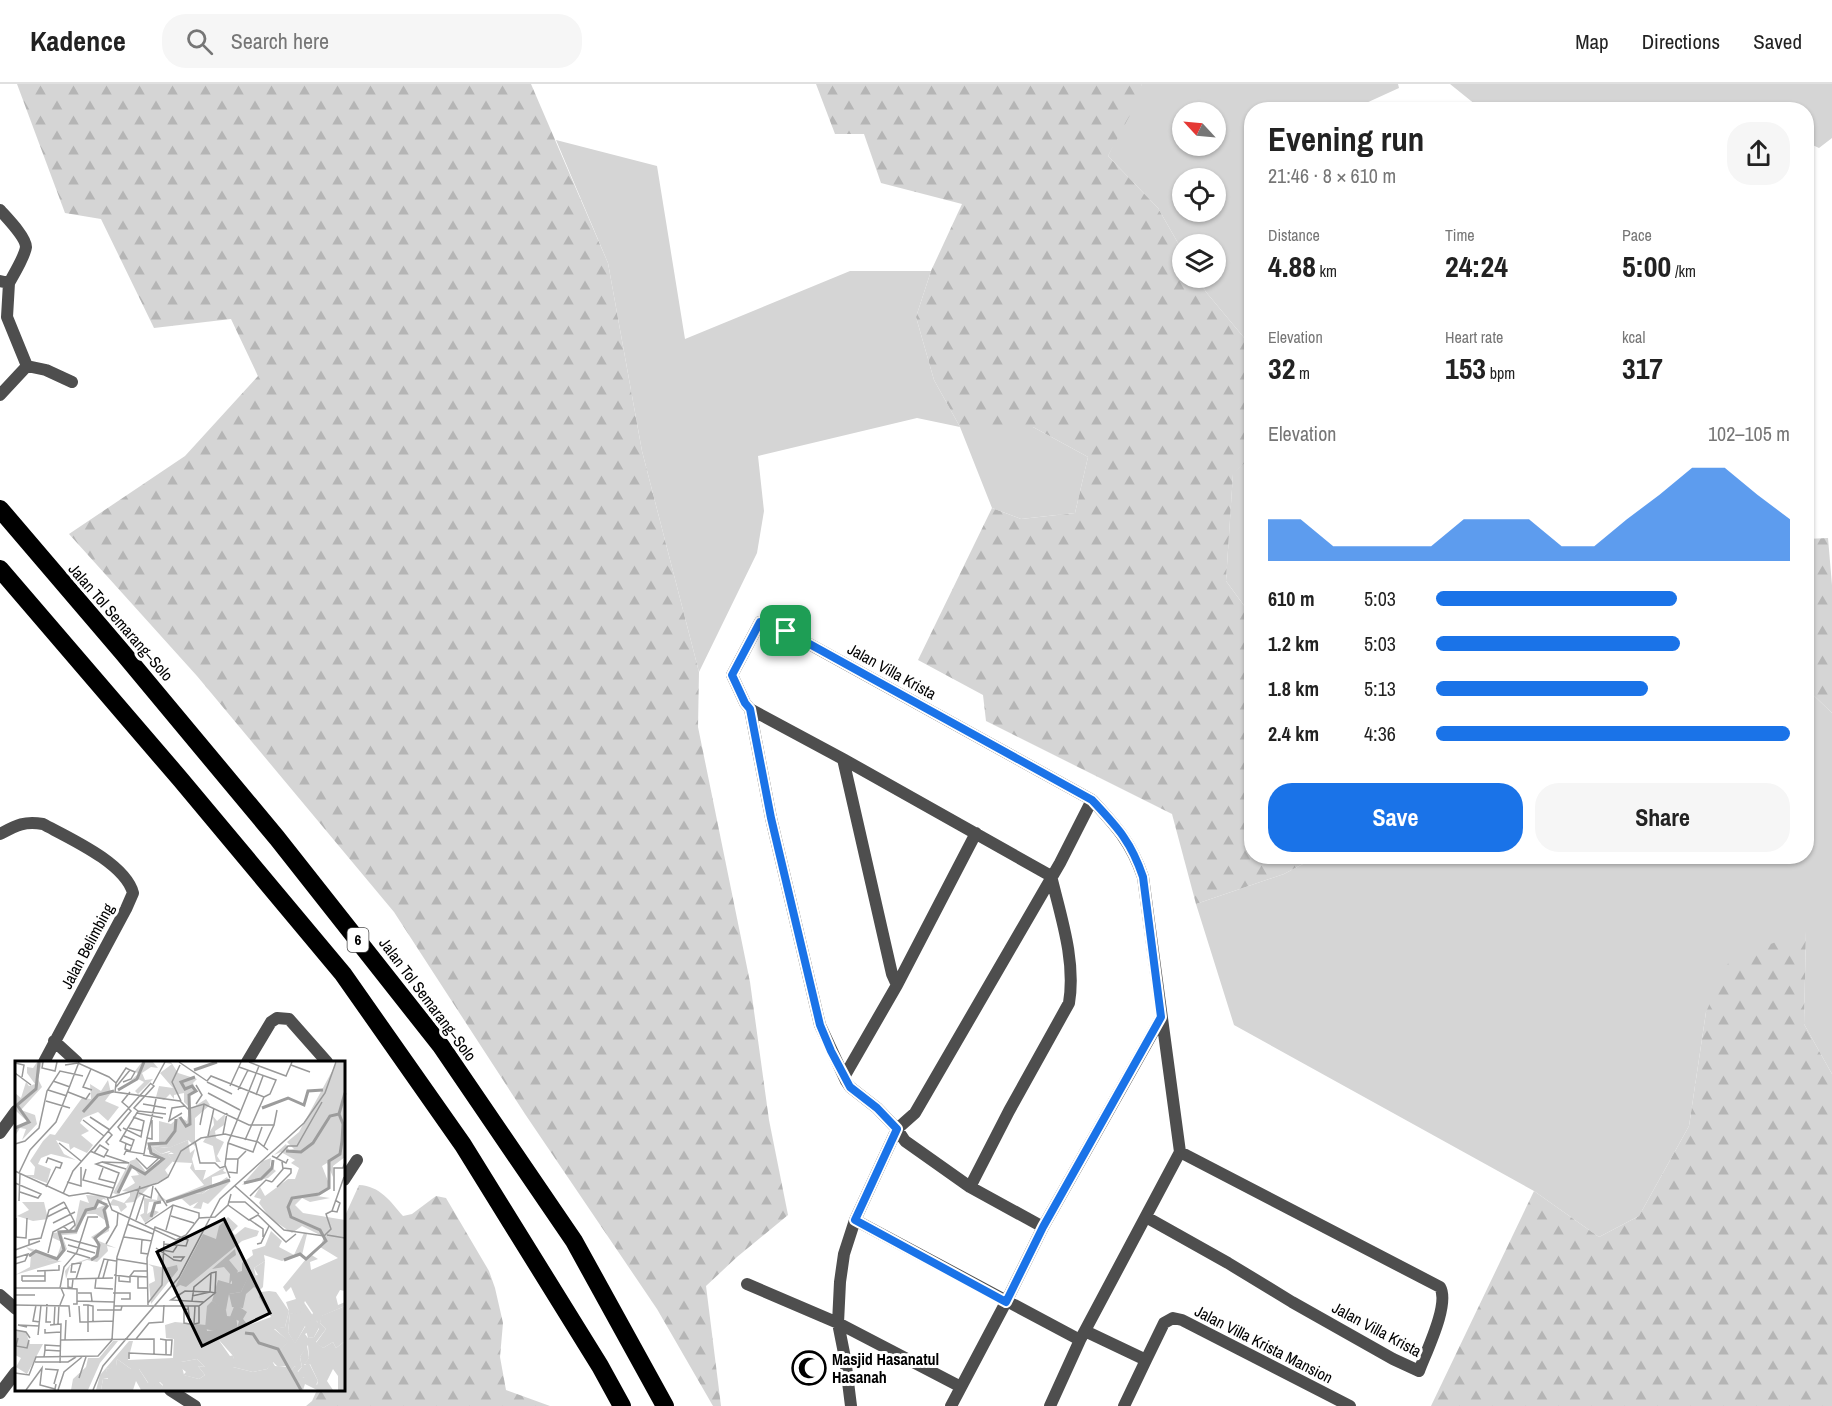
<!DOCTYPE html>
<html lang="en">
<head>
<meta charset="utf-8">
<style>
	body { margin:0; font-family:"Archivo Narrow",sans-serif; background:#f6f6f6; color:#222; height:100vh; display:flex; flex-direction:column; font-size:22px; white-space:nowrap }
	* { box-sizing:border-box; margin:0 }
	p { font-size:20px; color:#767676 }
	.icon { flex:none; width:33px; height:33px; fill:none; stroke:currentColor; stroke-width:2; stroke-linecap:round; stroke-linejoin:round }
	.map { position:relative; flex:1; overflow:hidden }
	.drawer { position:absolute; left:1244px; top:18px; width:570px; height:762px; display:flex; flex-direction:column; background:#fff; border-radius:24px; box-shadow:0 2px 4px #0004 }
	.drawer>* { flex:none }
	.needle { width:39px; rotate:296deg }
	.fabs { position:absolute; left:1172px; top:18px; display:grid; gap:12px }
	.fabs a { display:grid; place-items:center; width:54px; height:54px; border-radius:50%; background:#fff; box-shadow:0 2px 4px #0004; font-size:30px }
	.pin { position:absolute; display:grid; place-items:center; width:51px; height:51px; color:#fff; margin:-26px; border-radius:12px; box-shadow:0 3px 9px #0006 }
	.round { display:grid; place-items:center; flex:none; width:63px; height:63px; border-radius:24px; background:#f6f6f6 }
	.head { display:flex; align-items:center; justify-content:space-between; height:102px; padding:0 24px }
	h1 { font-size:33px; font-weight:700; line-height:45px }
	.figures { display:grid; grid-template-columns:repeat(3,1fr); gap:9px; height:102px; padding:6px 24px }
	.figures div { display:grid; align-content:center }
	.figures b { font-size:30px; font-weight:700 }
	.figures small { font-size:16px; font-weight:400 }
	.figures p { font-size:16px }
	.chart { height:168px; padding:12px 24px }
	.chart p { display:flex; justify-content:space-between }
	.chart svg { width:100%; height:108px; margin-top:6px; fill:#1a73e8; opacity:.7 }
	.action { display:flex; gap:12px; margin-top:auto; padding:12px 24px }
	.action a { flex:1; height:69px; border-radius:24px; background:#1a73e8; color:#fff; font-size:24px; font-weight:700; line-height:69px; text-align:center }
	.action a+a { background:#f6f6f6; color:#222 }
	ul { padding:0 24px; list-style:none; font-size:20px }
	li { display:grid; grid-template-columns:96px 72px 1fr; align-items:center; height:45px }
	li i { height:15px; border-radius:8px; background:#1a73e8 }
	header { display:flex; align-items:center; gap:36px; box-sizing:border-box; height:84px; padding:0 30px; background:#fff; border-bottom:2px solid #e0e0e0 }
	header strong { font-size:28px }
	nav { display:flex; gap:33px; margin-inline-start:auto; font-size:21px }
	.search { width:420px; height:54px; background:#f6f6f6; display:flex; align-items:center; gap:15px; box-sizing:border-box; padding:0 21px; border-radius:24px; color:#767676; font-size:22px }
	.map>svg:first-child { display:block }
	.green { fill:#d5d5d5; fill-rule:evenodd }
	.forest { fill:url(#forest-firs) }
	.lines { fill:none; stroke-linecap:round; stroke-linejoin:round }
	.street { stroke:#4e4e4e; stroke-width:12 }
	.highway { stroke:#000; stroke-width:18 }
	.route-casing { stroke:#fff; stroke-width:12 }
	.route { stroke:#1a73e8; stroke-width:8 }
	.labels { text-anchor:middle; stroke-width:6; stroke-linejoin:round; paint-order:stroke }
	.shield { fill:#fff; stroke:#4c4c4c; stroke-width:1.5 }
	.shield-label { font-size:15px; font-weight:bold; fill:#000 }
	.street-label { font-size:16px; fill:#000; stroke:#fff }
	.poi-label { font-size:16px; font-weight:bold; fill:#000; stroke:#fff; text-anchor:start }
	.inset-river { fill:none; stroke:#9c9c9c; stroke-width:3 }
	.inset-road { fill:none; stroke:#999; stroke-width:1.5 }
	.view { fill:#000; fill-opacity:0.15; stroke:#000; stroke-width:3 }
	.inset-edge { fill:none; stroke:#000; stroke-width:3 }
</style>
</head>
<body>
<header>
<strong>Kadence</strong>
<div class="search"><svg class="icon" aria-label="search" viewBox="0 0 24 24"><circle cx="10" cy="10" r="6"/><path d="M15 15l6 6"/></svg>Search here</div>
<nav><a>Map</a><a>Directions</a><a>Saved</a></nav>
</header>
<div class="map">
<svg width="1832" height="1322" viewBox="0 0 1832 1322">
	<defs>
		<pattern id="forest-firs" width="22" height="20" patternUnits="userSpaceOnUse" patternTransform="scale(1.5)"><rect width="22" height="20" fill="#d5d5d5"/><path d="M5 1l3.5 6h-7zM16 11l3.5 6h-7z" fill="#b5b5b5"/></pattern>
	</defs>
	<rect width="100%" height="100%" fill="#fff"/>
	<!-- green -->
	<path class="green" d="M1142,0H1398L1399,4L1353,25L1251,26V262L1206,208L1198,194H1215V160H1182V166L1158,124L1108,72ZM1182,28H1215V62H1182ZM1182,94H1215V128H1182Z
		M1450,0H1832V54L1819,64L1806,58V26L1481,25Z
		M556,56L657,82L685,255L850,187H931L916,233L934,296L960,343H1033L1088,373L1075,429L1021,435L992,424L960,343L917,334L758,372L764,427L757,469L699,588L642,367L608,179Z
		M1251,373V531L1226,497L1233,389Z
		M1806,604L1832,629V990L1804,940L1806,848L1706,928L1689,1042L1639,1132L1599,1153L1534,1107L1234,941L1196,820L1284,790L1316,773L1806,772Z"/>
	<!-- forest -->
	<path class="forest" d="M17,0H531L608,179L642,367L699,588L698,643L750,898L769,1036L788,1131L737,1173L706,1202L721,1322H713L657,1225L525,1030L394,828L197,592L69,450L185,372L258,292L231,235L154,244L101,135L65,129Z
		M816,0H1142L1136,20L1108,72L1158,124L1182,166V194H1198L1206,208L1251,262V373L1233,390L1226,497L1251,531V772L1316,773L1284,790L1196,820L1172,730L986,637L983,611L918,576L992,424L1021,435L1075,429L1088,373L1033,343H960L934,296L916,233L931,187L962,120L881,99L864,50H835Z
		M1828,454L1832,501V629L1806,604V455Z
		M1806,847L1804,940L1832,990V1322H1431L1534,1107L1599,1153L1639,1132L1689,1042L1706,928L1730,875Z
		M359,1101C380,1102 390,1117 403,1132L412,1130L436,1112L446,1114L489,1187L495,1204L503,1239L500,1273L506,1306L550,1322H306L312,1317L317,1306H344V1134Z"/>
	<g class="lines">
		<!-- street -->
		<path class="street" d="M0,126C7,134 26,153 26,163C25,172 14,190 9,199
			M0,197L9,199L7,233L27,282L46,286L72,298
			M0,311L27,282
			M750,625L843,675L1051,792C1061,833 1076,877 1069,919L1009,1027L970,1103
			M843,675L892,890L897,901
			M0,750C17,741 24,737 43,740C69,754 125,779 133,809L126,825L44,978
			M54,957L77,978
			M247,978L271,938L277,934L289,935L327,978
			M844,993L897,901L976,749
			M0,1049L16,1027
			M344,1096L357,1076
			M1146,1133L1228,1179L1292,1218L1393,1275L1419,1287C1426,1268 1450,1220 1440,1203L1180,1068
			M855,1136L1080,1256
			M1043,1143L970,1103L905,1057L897,1045L877,1024L850,1003L846,997L820,941L771,734L750,625L745,619L732,591L760,538L773,540L1092,716
			M747,1200L838,1239L961,1303
			M0,1211L16,1225
			M1085,1247L1146,1276L1164,1239L1173,1234L1182,1236L1350,1322
			M170,1306L195,1322
			M0,1309L16,1288
			M851,1322L845,1274L838,1239L840,1198L844,1170L855,1136L897,1045L915,1029L1060,779L1092,716C1116,742 1131,758 1143,793L1180,1068L1080,1256L1050,1322
			M951,1322L1006,1218L1043,1143L1161,934
			M1124,1322L1146,1276"/>
		<!-- highway -->
		<path class="highway" d="M0,425L123,569L277,754L441,962L574,1157L665,1322
			M0,485L181,696L343,890L463,1061L600,1282L622,1322"/>
	</g>
	<g class="lines">
		<defs>
			<path id="route" d="M760,538L772,540L786,547L1092,716C1117,743 1131,757 1143,793L1161,933L1043,1143L1006,1218L855,1136L897,1045L877,1024L850,1003L831,967L820,941L771,734L750,625L745,619L732,591Z"/>
		</defs>
		<!-- route casing -->
		<use href="#route" class="route-casing"/>
		<!-- route -->
		<use href="#route" class="route"/>
	</g>
	<!-- icons -->
	<defs>
		<symbol id="mosque-ring" viewBox="-11 -11 22 22"><circle r="9.5" fill="#fff" stroke="#000" stroke-width="1.5"/><path d="M3.5-4.9A6 6 0 1 0 3.5 4.9A5 5 0 1 1 3.5-4.9Z" fill="#000"/></symbol>
	</defs>
	<g fill-rule="evenodd">
		<use href="#mosque-ring" x="790" y="1265" width="38" height="38"/>
	</g>
	<g class="labels">
		<!-- shield labels -->
		<rect class="shield" x="347.5" y="844" width="21" height="24" rx="4.5"/>
		<g class="shield-label">
			<text x="358" y="861">6</text>
		</g>
		<!-- street labels -->
		<g class="street-label">
			<text transform="translate(121 538) rotate(49)" y="6">Jalan Tol Semarang–Solo</text>
			<text transform="translate(892 587) rotate(29)" y="6">Jalan Villa Krista</text>
			<text transform="translate(87 862) rotate(-62)" y="6">Jalan Belimbing</text>
			<text transform="translate(428 915) rotate(53)" y="6">Jalan Tol Semarang–Solo</text>
			<text transform="translate(1377 1245) rotate(28)" y="6">Jalan Villa Krista</text>
			<text transform="translate(1264 1260) rotate(27)" y="6">Jalan Villa Krista Mansion</text>
		</g>
		<!-- poi labels -->
		<g class="poi-label">
			<text x="832" y="1281">Masjid Hasanatul<tspan x="832" dy="18">Hasanah</tspan></text>
		</g>
	</g>
	<!-- overview -->
	<g transform="translate(15 977)">
		<rect width="330" height="330" fill="#fff"/>
		<path d="M173,79L175,92L180,88L177,98L180,109H191L188,119L210,106L208,110L212,112L197,116V125L187,133L172,131L189,124L175,107L177,102L158,101L153,93H159L154,90L146,93L136,85L153,87ZM256,97L255,105L261,110L253,117L227,124L248,100ZM220,188L221,194L214,199L223,210L214,224L215,213L209,206L197,208ZM22,191L32,199L47,200L0,214L15,206L16,193ZM250,200L248,226L244,230L239,226L231,233L228,247L217,246L214,233L226,231L233,216L243,214L239,207ZM254,230L261,231L274,250L270,266L259,268L274,280L264,291L271,305L263,306L258,301L252,308L238,311L218,306L215,304L219,296L203,278L210,272L190,268L192,245L197,240L211,249L212,255L221,256L223,268L256,256L244,236L246,231ZM288,240L305,265L299,276L293,277L290,265L280,283L273,271L275,253L284,250ZM330,245V280L321,287L318,281L308,287L301,282L311,268L305,262L306,255ZM0,269L11,271L15,283H28L12,313L1,306L6,297L0,294ZM98,280H103L85,302L73,329H56L58,318L71,306L73,297H84ZM292,284L294,297L289,304L294,302L303,320L301,324L288,316L282,324L275,311L280,305L283,311L287,306L285,296ZM102,298L116,308H124L133,322L143,320L148,325L145,329H126L121,320L118,329H86L88,318H93L91,308L101,305ZM182,298L190,306L183,305L190,314L184,318L168,314L171,311L165,306L166,301Z" fill="#d5d5d5"/>
		<path d="M22,1H27L23,18L27,26L6,49L20,54L22,63L7,79L11,68L5,67L0,75V67L14,62L1,50L0,32L6,37L11,21L14,25L20,23L12,12V6L18,7ZM127,1H138L143,7L136,6L127,12L130,19L138,18L123,33L120,30L129,21L121,17L114,21L123,13L120,10ZM145,1H156L163,12L182,18L178,22L181,30L175,34V47L169,41V32L159,34V38L155,33L149,39L141,36L144,25L158,27L145,12L157,3ZM322,1H330V96L318,105V116L312,102L307,105L315,125L302,135L315,137L295,141L287,137L280,144L288,152L330,159V230L325,229L321,236L323,244L330,241V245L307,255L305,262L311,268L301,281L308,287L318,281L321,287L330,280V329H323V315L318,308L312,320L318,329H302L290,323L288,329H145L148,324L145,321L136,326L124,308H116L102,298L101,306L91,308L94,317L88,318L86,329H81L85,314L114,280H118L113,299L158,297L159,278L151,277L150,264L160,261L191,264L192,270L208,268L211,271L203,278L215,295L219,294L218,306L238,311L252,308L257,300L260,305L271,306L264,291L273,280L259,267L270,266L274,250L271,241L281,238L276,226L271,231L268,226L295,193L303,198L295,201L296,209L323,197L305,186L309,176L287,165L277,172L255,157L244,142L246,138L239,136L245,126L250,135L273,118H280L284,107L276,102L280,99L266,91L259,94L271,83L274,89L279,88L272,81L284,71ZM290,240L298,252L294,259L302,260L304,268L299,276L293,277L290,273L297,269L290,266L280,282L273,271L275,253L285,252ZM293,284L294,297L289,303H295L303,320L302,324L297,318L287,316L282,324L275,311L280,305L281,312L287,306L285,296ZM182,298L190,306L183,305L190,314L184,318L169,314L166,301ZM93,19L96,32L90,40L104,46L93,60L83,51L68,57L65,62L74,70L66,74L78,84L72,92L59,86L55,89L54,83L41,79L49,93L61,99L36,93L26,97L23,103L36,108L32,122L10,114H19L20,106L15,100L28,80L35,73L40,74L67,37L76,38L75,23L86,30ZM191,38L195,44L180,57V85L173,79L154,87L136,85L146,93L159,90L153,93L158,100L150,109L154,115L135,125L119,141L110,142L112,146L106,151L103,145L94,144L98,138L109,142L115,135V131L107,130L120,122L116,115L124,114L118,106L103,134L98,132L115,100L121,98L131,111L145,100L147,96L132,88L135,81H144V60L156,63L164,56L172,60L174,49ZM210,53L209,64L200,70L201,77L209,81L202,95L206,101H201L198,85L188,81L199,64L198,55L202,60ZM212,116L215,121L193,143L188,141L186,148L178,147L183,141L175,145L167,138L134,141L132,153L138,149L144,151L130,162L125,154L129,152V137L142,139L143,133L151,139L172,131L187,133ZM71,134L88,135L92,139L88,138L80,148L90,144L94,162L81,153H72L64,162L62,173L47,174L52,188L42,200L32,199L14,189L11,186L42,196L47,181L38,177V172L59,169L65,139L74,142ZM7,141H29L33,158L18,160L2,155L14,149ZM213,156L223,165L217,171L220,174L230,166L244,170L242,175L227,180L171,226L165,224L159,228L188,173L201,178L204,165ZM94,165V170L79,178L101,187L92,185L93,190L82,201L72,199L55,205L51,218L50,210L55,204L80,195L83,183L76,176ZM256,170L267,180L264,186L279,194L289,172L292,173L287,194L267,200L249,194L250,200L239,207L241,216L233,217L226,231L214,233L211,249L207,248L197,240L203,219L217,223V213L227,210V202L238,194L237,189L250,185ZM133,203L150,207L162,204L163,209L136,243L134,223L140,220L138,206ZM220,243L232,251L228,258L232,263L222,268L224,260L215,256Z" fill="#d5d5d5" fill-rule="evenodd"/>
		<path class="inset-river" d="M179,9L202,1M103,29L122,18L129,1M247,47L273,37L289,44L293,30L308,29M68,51L83,34L99,30M165,56L171,65L175,63L174,34L181,30L177,25L170,28L166,21L180,16M0,67L14,61L2,44L21,28L24,1M271,90L286,91L298,82L315,55L324,53L330,32M229,122L246,118L257,107L258,99M103,132L116,105L130,113L148,98L136,92L134,83L151,82L160,70L161,58M151,141L215,119M136,156L140,142L146,141M14,195L21,190L42,198L49,189L44,171L61,170L71,149L80,147L83,140L92,144M76,199L82,195L84,184L80,177L93,166L89,149L93,144M269,199L285,193L291,198L311,180L305,169L276,156L273,146L277,137L304,133L314,127V100L325,93L327,80L328,63L324,53M230,272L238,273L244,282L263,288L286,329"/>
		<path class="inset-road" d="M28,1L27,7L40,10L42,1M164,1L192,20M0,2L9,4L7,16M50,4L63,2L94,16L101,22L100,31L165,40L173,48L189,43L234,64H259L262,49M165,4L157,21L166,40M276,4L295,11M244,5L271,15L277,1M224,6L261,19L255,33L249,36M76,8L68,26L77,29M0,12L16,24M38,20L55,26M192,20L196,15L249,36M108,21L116,18L120,11L115,9M192,21L217,33M138,23L150,1M181,24L187,34L181,43M215,25L226,1M101,26L115,9L111,7L101,22M33,29L52,35M223,29L233,9M53,31L71,38L75,32M193,32L225,49M241,34L248,15M31,40L55,47M128,43L151,47M114,47L107,41L115,31M123,50L119,47L139,25L135,22M122,52L148,57M167,52L154,60L157,47L170,45M75,56L95,69M68,59L89,75M137,59V78L132,77L141,38M185,64L189,44M108,67L126,76L127,70M114,67L127,70L129,60L118,56M93,70L97,74L91,81L94,84M106,70L103,66L116,50L114,48M208,73L212,52M109,75L119,79L115,90L110,88L111,82M193,75L199,47M230,79L249,36M180,80L185,102H200L205,107L211,105M44,82L66,100M213,82L238,91L247,66M0,83L10,80L24,67L32,30L45,10L68,15M117,85L105,80L123,50L151,53M249,85L259,64M75,90L89,96L93,89L85,84L79,92M90,94L114,102M109,94L111,90L129,93L132,77M257,95L271,102L273,98M121,97L132,108L144,97L128,94M210,98H223L231,90M261,98L273,85H282L307,41M87,101L81,103L104,112L95,137M31,102L33,97L47,102L45,107L41,106L31,126M88,107L84,118L100,122M71,108L68,119L98,127M111,108L87,101L114,102M0,110L4,112L15,89L41,61L64,1M212,111L222,112L223,98M4,112L54,135L73,132L95,137L143,122L153,116L166,90L186,77L210,73L243,81L253,89M215,117L210,104L213,82L244,5L234,1M52,121L66,125V106M257,121L268,108L267,101M0,122L26,133L23,137L5,131M220,125L269,169L309,175L316,168L311,153L317,150L329,116M262,126L276,112V108L268,107M140,127L152,145M319,130V107H328L330,101M124,132L136,137L138,125M48,133L58,110L136,22M235,135L251,119L257,121M92,136L97,149L161,179L171,174L184,157L200,156L213,144L216,133M4,140L5,112M213,141H230L244,153M213,144L234,159L243,154L271,181L281,173M317,150L322,151L325,142L320,139M156,155L179,162M32,156L52,146M121,159L129,135M235,159L248,168V176M38,162L60,151M112,163L138,173M130,163L158,144L184,152V157M48,165L54,170L60,164L59,160M151,169L158,144M312,174L330,177M0,176L11,177L12,157M1,176V157M109,176L137,180M49,177L82,186M127,179L126,192L133,193M91,183L102,164L103,151M242,183L246,182L254,165M14,184V179L26,177L34,149L49,141M53,184L80,192M141,187L159,199L166,200L169,196H158M0,189L25,180M147,189L158,191L162,185M52,190L75,197M33,192L38,171L59,160L49,141M0,197L13,193L10,200L0,203M101,198L132,203M22,210L44,209V204M132,210H119L115,215L133,216M61,211H56L57,203L66,202L61,218M196,212L201,211L200,232M99,214L115,216V221L104,220V215M123,216V227H133M88,217L93,199M52,218L98,217M53,218V226L57,227L58,218M81,218L80,227L98,228M83,218L89,198L101,200M7,220H30V209M7,220V215H30M0,227H45L49,206L62,191L73,156H83M46,227L62,228V243H58M63,232H76L77,240M98,232H115V238H106M0,234H20M177,235L195,231M62,240L99,241M177,240L179,226L196,212M189,241L156,239L170,230L195,231M133,242L147,224L149,180M32,243L31,261H36M0,244L54,245L55,256M21,244L18,260L25,261M45,244L49,234L46,227M68,244H73V271M73,244L78,245V260M133,244L132,197L140,166L173,179L171,185L149,183M64,245L65,261L98,260M99,245H184L200,232L195,231L196,212M173,245L175,263L169,262V249L173,248M180,245L179,263L184,262V245M82,249H106L107,245M43,263L44,244M35,264L46,263L45,302M39,264L40,244M12,266L3,264L24,265M30,268V272L46,271M0,269L11,271L15,277M23,274L26,244M3,277L1,285L12,287L14,279M121,278L134,262L148,261L149,244M145,278L151,279V293M46,279L139,278V293M50,279L51,259M97,279L102,196L125,125M30,289V284L46,285M29,296L30,289L46,290M114,298V292L156,294L157,279H151M20,301H53L61,296M30,308L43,309L39,323M0,312L14,314L21,296L83,295L97,279M64,317L71,296M11,329L27,307L25,324L40,328L41,323M43,329L49,311L67,296M78,329L88,305L164,216L205,138L289,62L310,32L321,1"/>
		<path class="view" d="M209,158L255,252L187,285L142,191Z"/>
		<rect width="330" height="330" class="inset-edge"/>
	</g>
</svg>
<div class="fabs">
<a><svg class="needle" viewBox="-14 -14 28 28"><path d="M0-13l5 13h-10z" fill="#e53935"/><path d="M0 13l5-13h-10z" fill="#767676"/></svg></a>
<a><svg class="icon" aria-label="locate" viewBox="0 0 24 24"><circle cx="12" cy="12" r="6"/><path d="M12 2v4M12 18v4M2 12h4M18 12h4"/></svg></a>
<a><svg class="icon" aria-label="layers" viewBox="0 0 24 24"><path d="M12 4l9 5-9 5-9-5zM3 14l9 5 9-5"/></svg></a>
</div>
<div class="pin" style="left:786px;top:547px;background:#1e9e55"><svg class="icon" aria-label="arrive" viewBox="0 0 24 24"><path d="M6 21V4h12l-3 4 3 4H6"/></svg></div>
<section class="drawer">
<div class="head"><div><h1>Evening run</h1><p>21:46 · 8 × 610 m</p></div><a class="round"><svg class="icon" aria-label="share" viewBox="0 0 24 24"><path d="M12 15V3M7 8l5-5 5 5M5 13v7h14v-7"/></svg></a></div>
<div class="figures">
<div><p>Distance</p><b>4.88<small> km</small></b></div>
<div><p>Time</p><b>24:24</b></div>
<div><p>Pace</p><b>5:00<small> /km</small></b></div>
</div>
<div class="figures">
<div><p>Elevation</p><b>32<small> m</small></b></div>
<div><p>Heart rate</p><b>153<small> bpm</small></b></div>
<div><p>kcal</p><b>317</b></div>
</div>
<div class="chart"><p><span>Elevation</span>102–105 m</p>
<svg viewBox="0 0 160 44" preserveAspectRatio="none"><path d="M0 44V27L10 27L20 38L30 38L40 38L50 38L60 27L70 27L80 27L90 38L100 38L110 27L120 17L130 6L140 6L150 17L160 27V44z"/></svg>
</div>
<ul>
<li><b>610 m</b>5:03<i style="width:68%"></i></li>
<li><b>1.2 km</b>5:03<i style="width:69%"></i></li>
<li><b>1.8 km</b>5:13<i style="width:60%"></i></li>
<li><b>2.4 km</b>4:36<i style="width:100%"></i></li>
</ul>
<div class="action"><a>Save</a><a>Share</a></div>
</section>
</div>
</body>
</html>
